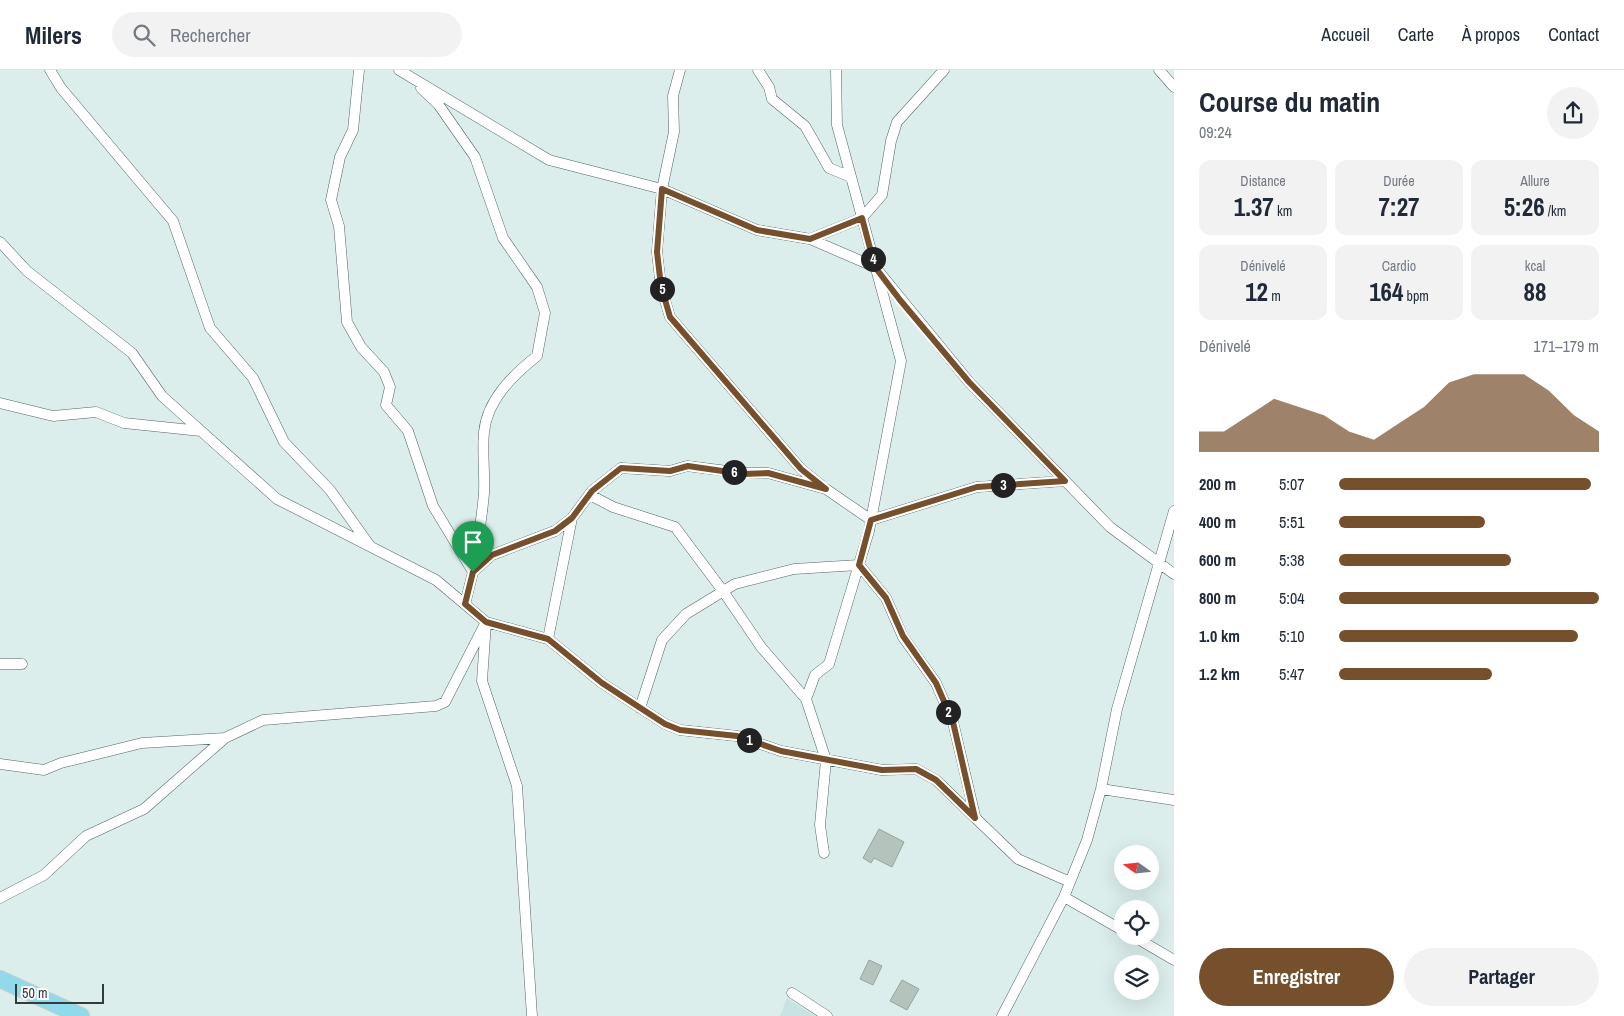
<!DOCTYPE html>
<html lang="fr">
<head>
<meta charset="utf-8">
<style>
	body { margin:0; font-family:"Archivo Narrow",sans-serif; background:#f2f2f3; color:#1f2937; height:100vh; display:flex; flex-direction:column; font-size:19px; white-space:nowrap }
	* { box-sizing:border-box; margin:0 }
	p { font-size:16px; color:#747a83 }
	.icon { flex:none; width:28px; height:28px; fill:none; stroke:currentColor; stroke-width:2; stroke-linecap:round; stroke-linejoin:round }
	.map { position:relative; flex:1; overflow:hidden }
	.sheet { display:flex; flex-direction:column; background:#fff; width:450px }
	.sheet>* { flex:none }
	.needle { width:32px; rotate:285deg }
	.fabs { position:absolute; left:1114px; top:775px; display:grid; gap:10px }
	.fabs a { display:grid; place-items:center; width:45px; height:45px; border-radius:50%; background:#fff; box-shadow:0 5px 20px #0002; font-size:25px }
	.scale { position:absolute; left:15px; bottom:12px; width:89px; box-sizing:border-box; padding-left:5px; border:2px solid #343c3b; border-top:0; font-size:14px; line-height:18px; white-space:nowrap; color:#343c3b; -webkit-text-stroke:4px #fff; paint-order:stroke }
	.pin { position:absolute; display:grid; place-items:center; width:42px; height:42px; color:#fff; margin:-51px -21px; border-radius:50% 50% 50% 0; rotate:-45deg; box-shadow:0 0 5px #0007 }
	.pin .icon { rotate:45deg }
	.km { position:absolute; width:25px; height:25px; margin:-12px; border-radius:50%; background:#222; color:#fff; font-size:14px; line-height:25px; text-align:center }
	.round { display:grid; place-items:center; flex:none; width:52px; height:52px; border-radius:26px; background:#f2f2f3 }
	.headline { display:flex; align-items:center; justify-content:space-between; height:85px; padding:0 25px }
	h1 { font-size:28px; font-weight:700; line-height:38px }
	.figures { display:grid; grid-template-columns:repeat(3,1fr); gap:8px; height:85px; padding:5px 25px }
	.figures div { display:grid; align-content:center; border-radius:12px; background:#f2f2f3; text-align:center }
	.figures b { font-size:25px; font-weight:700 }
	.figures small { font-size:14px; font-weight:400 }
	.figures p { font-size:14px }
	.chart { height:140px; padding:10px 25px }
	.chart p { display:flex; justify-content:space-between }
	.chart svg { width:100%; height:90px; margin-top:5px; fill:#76502c; opacity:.7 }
	.primary-button { display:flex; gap:10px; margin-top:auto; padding:10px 25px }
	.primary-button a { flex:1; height:58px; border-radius:30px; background:#76502c; color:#fff; font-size:20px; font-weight:700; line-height:58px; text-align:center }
	.primary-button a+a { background:#f2f2f3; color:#1f2937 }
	ul { padding:0 25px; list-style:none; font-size:16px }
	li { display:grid; grid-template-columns:80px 60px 1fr; align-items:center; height:38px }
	li i { height:12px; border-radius:6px; background:#76502c }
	header { display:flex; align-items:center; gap:30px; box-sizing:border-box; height:70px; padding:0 25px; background:#fff; border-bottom:1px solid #e0e1e3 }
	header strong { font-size:24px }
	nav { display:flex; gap:28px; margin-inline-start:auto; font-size:18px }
	.search { width:350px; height:45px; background:#f2f2f3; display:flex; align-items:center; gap:12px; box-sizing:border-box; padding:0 18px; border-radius:28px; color:#747a83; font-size:19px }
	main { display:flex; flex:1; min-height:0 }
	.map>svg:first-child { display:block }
	.built { fill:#c8e4e2 }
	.building { fill:#b4c3bc; stroke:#95a49d }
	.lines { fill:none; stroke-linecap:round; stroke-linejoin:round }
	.minor-casing { stroke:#556563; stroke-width:11 }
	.trunk-casing { stroke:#cacccc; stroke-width:18 }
	.minor { stroke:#fff; stroke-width:10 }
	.trunk { stroke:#90daec; stroke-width:16 }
	.route-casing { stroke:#fff; stroke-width:10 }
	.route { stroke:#76502c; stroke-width:6 }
</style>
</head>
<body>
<header>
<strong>Milers</strong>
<div class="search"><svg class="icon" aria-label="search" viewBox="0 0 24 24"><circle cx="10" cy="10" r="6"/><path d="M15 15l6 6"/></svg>Rechercher</div>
<nav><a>Accueil</a><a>Carte</a><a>À propos</a><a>Contact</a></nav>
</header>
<main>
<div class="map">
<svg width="1174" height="946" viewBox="0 0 1174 946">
	<rect width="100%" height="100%" fill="#dbeeec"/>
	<!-- built -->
	<path class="built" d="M787,928L815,946H780Z"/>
	<!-- building -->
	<path class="building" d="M879,759L904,772L892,797L874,788L871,793L863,788Z
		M869,890L882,896L873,915L860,909Z
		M902,910L919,919L907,940L890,931Z"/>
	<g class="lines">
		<defs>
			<path id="minor" d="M50,0L61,18L173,151L210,258L253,308L284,372L330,420L370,476
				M359,0L353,60L340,87L331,130L339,156L347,252L361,277L384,302L390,317L386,335L408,361L433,436L473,502L465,534
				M399,0L549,90L662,119L757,160L810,169L875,197L969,312L1110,457L1174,504
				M680,0L673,26L674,62L662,119L657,182L661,217L670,247L801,399L821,415
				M758,0L769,17L772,29L805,56L829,98L851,107
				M1159,0L1174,17
				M421,18L438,34L475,87L503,168L537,217L545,243L537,286C513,305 487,330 484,362C482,382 485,403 484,423C482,449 477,476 473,502
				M810,169L862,148L882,125L891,71L897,52L944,0
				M0,172L27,201L132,283L162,326L277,429L436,510L486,552L482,611L517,716L532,946
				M0,333L53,346L96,342L124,353L201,361
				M590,425L613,437L675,457L723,521L761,577L806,629
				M473,502L492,485L555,461L572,448L592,421L621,398L670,401L687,396L743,403H768L826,419L871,450L977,417L1065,411
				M548,569L572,448
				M0,594H22
				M640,638L662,570L686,544L735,514L794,499L859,495L886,528L903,567L936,613L953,652L975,746
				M0,694L44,700L61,693L142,673L225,668
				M1101,719L1174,730
				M824,783L820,755L826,690L806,629L815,605L829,594L869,461L901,291L837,55L836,0
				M1064,827L1122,860
				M0,828L44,805L86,766L144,739L225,668L263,650L436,636L445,632L486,552L548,569L602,613L665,654L680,660L737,666L781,681L882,700L916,699L936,710L1018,789L1070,812
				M1133,866L1174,890
				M792,923L827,946
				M1002,946L1064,827L1087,770L1101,719L1117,639L1174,441"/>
			<path id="trunk" d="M0,909L81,946"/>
		</defs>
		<!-- minor casing -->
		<use href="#minor" class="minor-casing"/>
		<!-- trunk casing -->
		<use href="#trunk" class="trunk-casing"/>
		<!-- minor -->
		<use href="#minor" class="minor"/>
		<!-- trunk -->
		<use href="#trunk" class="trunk"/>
	</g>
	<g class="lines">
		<defs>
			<path id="route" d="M662,119L757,160L810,169L862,148L875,197L900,230L969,312L1065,411L977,417L871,450L859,495L886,528L903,566L936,613L953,652L975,748L936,710L916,699L882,700L781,681L737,666L680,660L665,654L602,613L548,569L486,552L465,534L473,502L492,485L555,461L572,448L592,421L621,398L670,401L688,396L743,404L768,403L826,419L801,399L670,247L661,216L657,182Z"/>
		</defs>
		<!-- route casing -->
		<use href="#route" class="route-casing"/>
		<!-- route -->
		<use href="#route" class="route"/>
	</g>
</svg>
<div class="fabs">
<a><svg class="needle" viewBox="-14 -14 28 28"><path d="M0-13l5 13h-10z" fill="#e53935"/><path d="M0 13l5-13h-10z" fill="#747a83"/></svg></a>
<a><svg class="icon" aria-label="locate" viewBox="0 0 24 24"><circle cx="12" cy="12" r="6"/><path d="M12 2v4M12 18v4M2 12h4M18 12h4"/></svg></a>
<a><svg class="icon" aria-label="layers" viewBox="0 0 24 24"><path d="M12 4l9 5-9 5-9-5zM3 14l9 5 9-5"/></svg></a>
</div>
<div class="scale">50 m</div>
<div class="pin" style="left:473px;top:502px;background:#1e9e55"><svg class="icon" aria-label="arrive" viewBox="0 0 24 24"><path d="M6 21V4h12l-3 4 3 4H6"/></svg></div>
<b class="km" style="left:749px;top:670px">1</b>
<b class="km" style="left:948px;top:642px">2</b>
<b class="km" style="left:1003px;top:415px">3</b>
<b class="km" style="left:873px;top:189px">4</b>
<b class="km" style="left:662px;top:219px">5</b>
<b class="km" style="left:734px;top:402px">6</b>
</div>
<section class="sheet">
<div class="headline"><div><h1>Course du matin</h1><p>09:24</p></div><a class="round"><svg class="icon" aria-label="share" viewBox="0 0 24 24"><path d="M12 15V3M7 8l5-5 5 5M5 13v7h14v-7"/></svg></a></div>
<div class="figures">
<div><p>Distance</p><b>1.37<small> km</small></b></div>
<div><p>Durée</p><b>7:27</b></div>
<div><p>Allure</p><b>5:26<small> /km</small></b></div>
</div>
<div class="figures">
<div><p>Dénivelé</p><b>12<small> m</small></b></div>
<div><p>Cardio</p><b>164<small> bpm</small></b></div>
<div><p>kcal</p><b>88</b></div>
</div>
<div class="chart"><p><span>Dénivelé</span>171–179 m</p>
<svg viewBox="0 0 160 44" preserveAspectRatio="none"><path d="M0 44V34L10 34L20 26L30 18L40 22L50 26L60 34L70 38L80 30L90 22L100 10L110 6L120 6L130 6L140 14L150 26L160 34V44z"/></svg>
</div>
<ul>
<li><b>200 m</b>5:07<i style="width:97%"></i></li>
<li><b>400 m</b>5:51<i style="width:56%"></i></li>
<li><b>600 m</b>5:38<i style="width:66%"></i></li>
<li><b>800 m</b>5:04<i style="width:100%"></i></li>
<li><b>1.0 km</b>5:10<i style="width:92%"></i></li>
<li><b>1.2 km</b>5:47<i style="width:59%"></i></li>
</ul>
<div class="primary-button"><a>Enregistrer</a><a>Partager</a></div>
</section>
</main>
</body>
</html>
